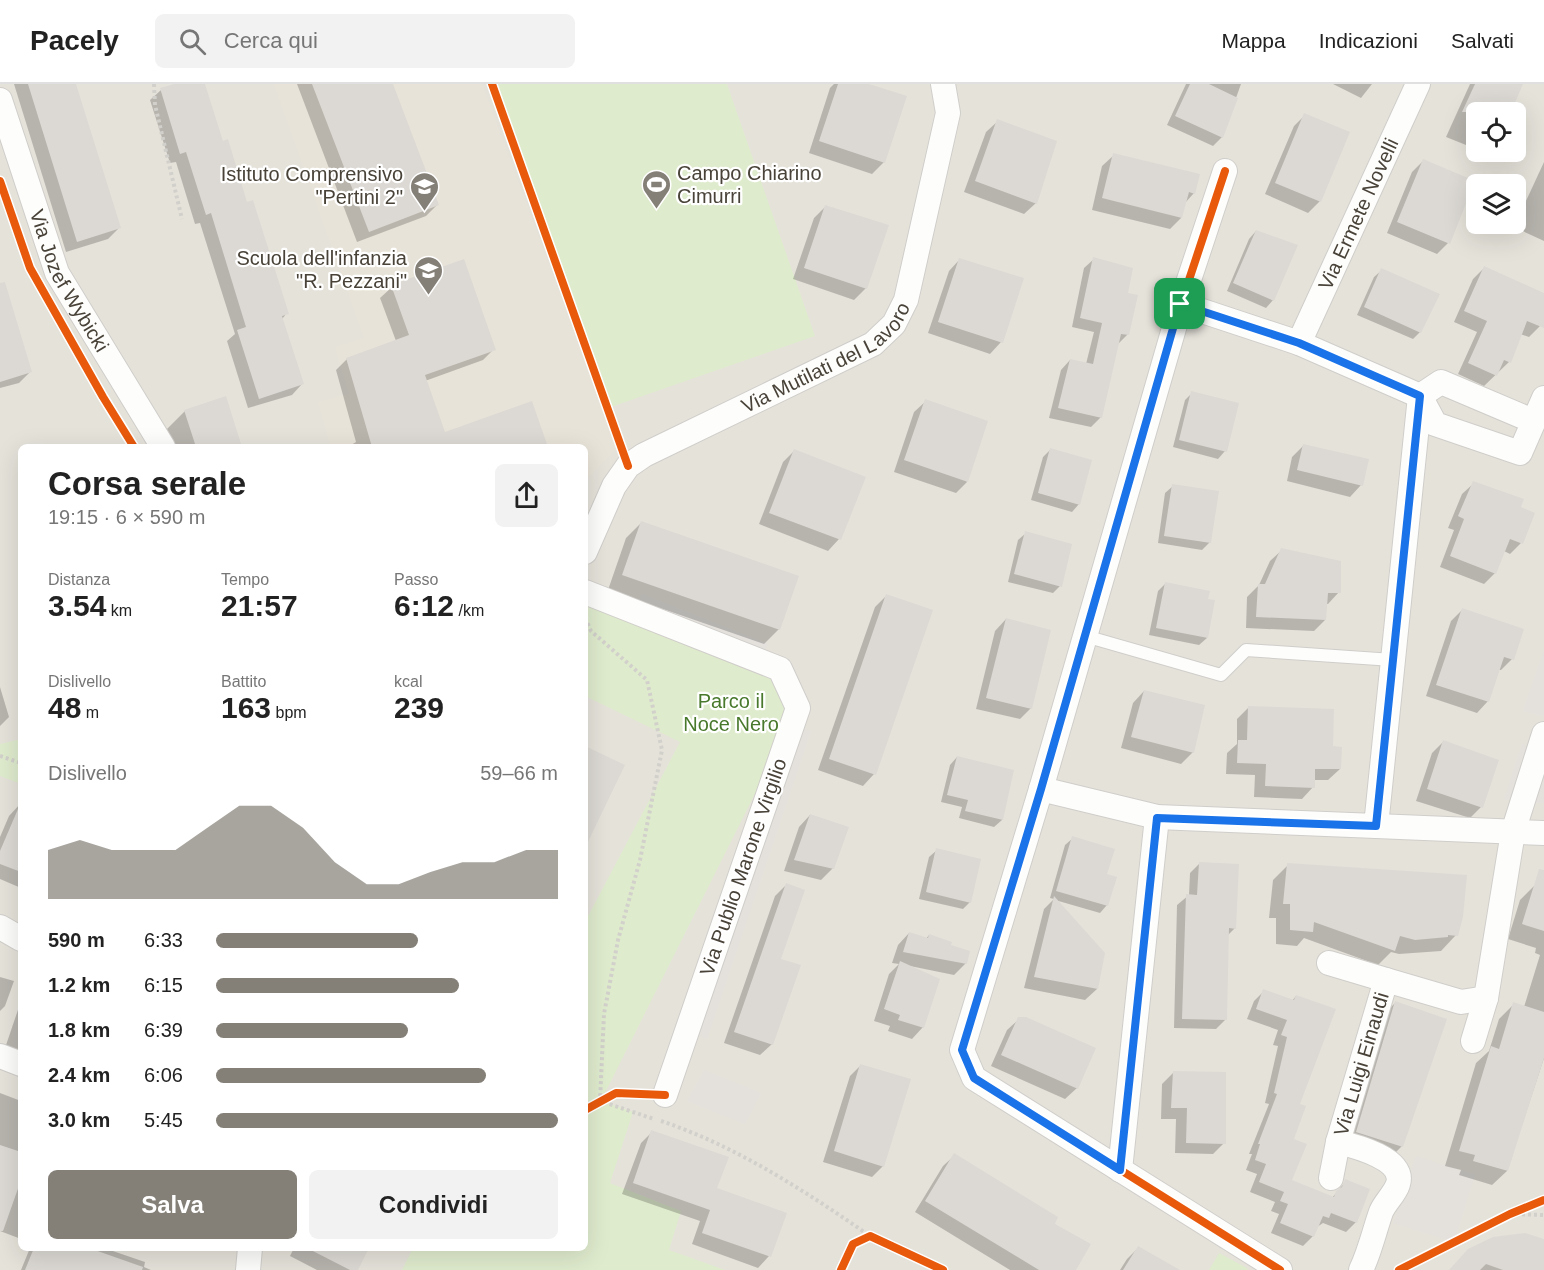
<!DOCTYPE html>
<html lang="it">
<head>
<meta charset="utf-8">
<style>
	body { margin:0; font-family:Helvetica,sans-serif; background:#f2f2f2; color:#222; height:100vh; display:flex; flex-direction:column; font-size:22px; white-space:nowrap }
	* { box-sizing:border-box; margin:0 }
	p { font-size:20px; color:#767676 }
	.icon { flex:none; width:33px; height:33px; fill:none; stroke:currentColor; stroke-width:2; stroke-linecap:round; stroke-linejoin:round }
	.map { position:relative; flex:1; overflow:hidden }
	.side { position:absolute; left:18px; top:360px; width:570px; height:807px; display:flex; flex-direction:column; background:#fff; border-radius:9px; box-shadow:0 6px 24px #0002 }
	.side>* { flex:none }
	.tools { position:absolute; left:1466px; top:18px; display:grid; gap:12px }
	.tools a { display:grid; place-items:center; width:60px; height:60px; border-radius:9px; background:#fff; box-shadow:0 6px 24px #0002; font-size:30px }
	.pin { position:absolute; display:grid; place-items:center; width:51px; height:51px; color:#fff; margin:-26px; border-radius:12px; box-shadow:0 3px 9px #0006 }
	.round { display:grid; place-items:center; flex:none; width:63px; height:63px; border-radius:9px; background:#f2f2f2 }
	.headline { display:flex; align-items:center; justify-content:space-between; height:102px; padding:0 30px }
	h1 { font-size:33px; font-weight:700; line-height:45px }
	.stats { display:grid; grid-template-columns:repeat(3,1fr); gap:9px; height:102px; padding:6px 30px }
	.stats div { display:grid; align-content:center }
	.stats b { font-size:30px; font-weight:700 }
	.stats small { font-size:16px; font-weight:400 }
	.stats p { font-size:16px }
	.chart { height:168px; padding:12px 30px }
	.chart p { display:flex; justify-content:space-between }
	.chart svg { width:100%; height:108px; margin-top:6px; fill:#847f77; opacity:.7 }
	.action { display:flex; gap:12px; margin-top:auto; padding:12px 30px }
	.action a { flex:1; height:69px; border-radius:9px; background:#847f77; color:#fff; font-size:24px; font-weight:700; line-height:69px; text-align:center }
	.action a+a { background:#f2f2f2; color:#222 }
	ul { padding:0 30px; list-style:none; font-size:20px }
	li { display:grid; grid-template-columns:96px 72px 1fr; align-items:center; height:45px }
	li i { height:15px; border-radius:8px; background:#847f77 }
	header { display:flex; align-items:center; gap:36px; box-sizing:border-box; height:84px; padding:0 30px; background:#fff; border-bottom:2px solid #e0e0e0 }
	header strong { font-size:28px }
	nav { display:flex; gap:33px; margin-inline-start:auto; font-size:21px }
	.search { width:420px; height:54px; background:#f2f2f2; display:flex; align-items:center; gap:15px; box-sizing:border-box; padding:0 21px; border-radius:9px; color:#767676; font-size:22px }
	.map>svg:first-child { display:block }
	.residential { fill:#e5e2da; fill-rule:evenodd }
	.education { fill:#e8e3d8 }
	.green { fill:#dfebcd }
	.parking { fill:#e4e1dd }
	.shadow { fill:#0003 }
	.building { fill:#dcd9d4 }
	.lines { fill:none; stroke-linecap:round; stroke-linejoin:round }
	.service-casing { stroke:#d0ceca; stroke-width:14 }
	.minor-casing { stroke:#d0ceca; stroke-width:26 }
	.path { stroke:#d2d0cb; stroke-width:4; stroke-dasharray:3 3; stroke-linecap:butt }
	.service { stroke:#fdfdfc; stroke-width:12 }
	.minor { stroke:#fdfdfc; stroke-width:24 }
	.cycleway-casing { stroke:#fff; stroke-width:11 }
	.cycleway { stroke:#e8590c; stroke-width:8 }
	.route-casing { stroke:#fff; stroke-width:12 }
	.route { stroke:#1a73e8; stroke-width:8 }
	.labels { text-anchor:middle; stroke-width:4.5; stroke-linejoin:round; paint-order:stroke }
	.poi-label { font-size:20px; fill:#484238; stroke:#fff; text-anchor:end }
	.street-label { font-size:20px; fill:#484238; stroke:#fff }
	.park-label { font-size:20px; fill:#49792c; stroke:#fff }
</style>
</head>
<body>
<header>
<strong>Pacely</strong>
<div class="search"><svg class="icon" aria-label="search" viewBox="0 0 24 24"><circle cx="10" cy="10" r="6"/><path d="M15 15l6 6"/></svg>Cerca qui</div>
<nav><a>Mappa</a><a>Indicazioni</a><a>Salvati</a></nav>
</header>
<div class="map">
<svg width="1544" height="1186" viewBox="0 0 1544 1186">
	<rect width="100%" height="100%" fill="#f2f0ec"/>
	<!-- residential -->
	<path class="residential" d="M0,0H1544V1186H0ZM1476,28H1515V68H1476ZM1476,100H1515V140H1476ZM21,363H585V1164H21Z"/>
	<!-- education -->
	<path class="education" d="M274,0H482L617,364L585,397V363H331L318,318L349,310L335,263L364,254Z"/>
	<!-- green -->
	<path class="green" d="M497,0H727L815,252L611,323Z
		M585,508L780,585L798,624L601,1017L633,1028L610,1099L681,1127L669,1166L725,1186H402L413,1164H585V838L680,658L585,612Z
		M21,655V700L0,692V660Z
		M1219,1169L1247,1184L1248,1186H1209Z"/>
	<!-- parking -->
	<path class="parking" d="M642,510L768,560L759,577L634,527Z
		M1544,566V632L1523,627Z
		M792,640L811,647L707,955L687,946Z
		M1522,660L1544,666V719H1522L1504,715Z
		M704,986L761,1009L745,1040L687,1017Z
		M1416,1072L1475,1091L1454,1158L1393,1139Z"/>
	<!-- shadow -->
	<path class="shadow" d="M14,0H74L119,144L108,155L66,168Z
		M179,0H204L222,59L287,229L282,235L302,300L292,311L248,324L227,257L235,250L200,139L195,140L176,78L170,79L150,16L161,6Z
		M297,0H391L437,121L426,132L357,158Z
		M834,0H864L884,78L872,90L809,69L830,4Z
		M1186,0H1241L1222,53L1213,62L1167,41Z
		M1333,0H1372L1361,14Z
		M1470,0H1521L1509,28H1476V65L1446,53Z
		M1305,31L1348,49L1320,117L1308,129L1265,110L1294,42Z
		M998,37L1036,119L1024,130L964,108L986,48Z
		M1114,71L1194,109L1185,119L1181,134L1170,145L1092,126L1102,82Z
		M1423,77L1448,159L1437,170L1387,149L1412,88Z
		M1544,78V157L1514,143Z
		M825,123L866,204L854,216L793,195L814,134Z
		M1256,147L1273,216L1266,224L1227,207L1249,155Z
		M960,175L1001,258L990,270L928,249L949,187Z
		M1094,175L1126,210L1128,250L1117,261L1101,333L1091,343L1049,334L1061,286L1070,276L1086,280L1094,248L1072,243L1084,184Z
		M1484,184L1544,211V233L1540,242L1529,253L1520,250L1509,278L1484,302L1458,290L1477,248L1454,238L1473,195Z
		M1382,186L1420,248L1413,255L1357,231L1374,193Z
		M392,203L494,265L483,276L425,297L444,350L546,363H348L356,358L336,286L347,275L396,257L380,214Z
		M0,217L31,287L19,299L0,304Z
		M1192,309L1225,367L1218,375L1173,363L1185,316Z
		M926,317L967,398L956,409L894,388L914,328Z
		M185,327L241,363H172L167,345Z
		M1303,362L1361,401L1350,413L1287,397L1292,373Z
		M1050,366L1079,420L1072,428L1031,416L1043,373Z
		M794,367L864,394L839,455L828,467L759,440L783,378Z
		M1474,399L1519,424L1521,459L1510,470L1504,467L1495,489L1484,500L1440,483L1454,446L1448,444L1462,410Z
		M1173,402L1210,458L1202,466L1158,459L1165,409Z
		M641,439L779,545L764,560L608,506L626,454Z
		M1026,449L1060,502L1053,509L1008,498L1018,456Z
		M1282,466L1339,508L1328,520H1326L1325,536L1314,547L1246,544L1247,513L1259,501L1270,477Z
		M1165,500L1207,554L1199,561L1149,551L1158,507Z
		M886,512L931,527L874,690L863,702L818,686L875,523Z
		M1462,526L1512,575L1501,586H1499L1488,617L1477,629L1426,612L1451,537Z
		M1006,535L1031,624L1020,635L976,625L995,547Z
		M0,603L9,633L0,642Z
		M1144,607L1193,668L1181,680L1121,664L1133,619Z
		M1249,623L1331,664L1340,685L1328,696H1313V703L1302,715L1254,713L1255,691L1226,690L1227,669L1237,660V635Z
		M1443,658L1481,723L1470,734L1416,717L1432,669Z
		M957,673L1013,687L1002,736L994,743L959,734L962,723L941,718L950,681Z
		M20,720L21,721V804L0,795V753L9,732Z
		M810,731L833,784L821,796L784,787L799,743Z
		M1073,754L1105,791L1107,821L1100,829L1055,816L1097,905L1085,916L1024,904L1044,825L1054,815L1050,814L1065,761Z
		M937,766L970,818L963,825L919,815L929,773Z
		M1199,780L1235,844L1228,851L1226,935L1216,945L1174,944L1177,821L1189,811L1190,789Z
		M1288,781L1456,851L1441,867L1399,870L1391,868L1378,881L1304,854L1297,862L1276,860V834H1269L1273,796Z
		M786,801L772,960L760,971L724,959L775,812Z
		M1535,801L1544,804V974L1507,1087L1492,1101L1459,1091L1461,1086L1445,1082L1476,979L1489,967L1499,935L1514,920L1524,923L1540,871L1535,869L1536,864L1508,855L1520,816Z
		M909,849L926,855L929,851L949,862L966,879L954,891L910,882L923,943L912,955L888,947L890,942L874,937L889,890L899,880L892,879L898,861Z
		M0,893L14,897L5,922L0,927Z
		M1264,907L1292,917L1296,912L1298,1021L1292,1056L1290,1096L1332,1114L1346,1097L1356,1138L1346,1148L1323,1139L1317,1143L1313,1152L1303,1162L1271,1149L1279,1130L1271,1127L1275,1118L1250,1108L1257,1090L1246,1086L1252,1070H1249L1269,1020L1265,1019L1278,962L1273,961L1278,946L1247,935L1254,917Z
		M21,917V974L4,967Z
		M1395,919L1402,1062L1391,1073L1346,1059L1384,930Z
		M1019,935L1077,1004L1065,1015L991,982L1007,946Z
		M861,981L883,1082L872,1093L823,1078L850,992Z
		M1173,989L1224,1059L1213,1070L1175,1069L1176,1035H1161L1162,1000Z
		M0,1009L21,1017V1155L0,1147Z
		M652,1048L715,1105L785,1130L769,1172L758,1184L692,1160L700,1137L622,1110L641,1059Z
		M955,1071L1053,1140L1074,1186H1010L915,1128L943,1082Z
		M1544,1157V1186H1450Z
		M30,1164H104L145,1178L144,1183L151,1186H21Z
		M294,1164H367L356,1186H317L290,1172Z
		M1138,1164L1177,1186H1120L1127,1175Z"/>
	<!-- building -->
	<path class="building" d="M28,0H76L121,144L77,158Z
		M174,0H205L223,57L228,55L247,118L253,116L289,230L282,232L304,300L259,315L237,246L246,243L211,129L206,131L186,68L180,70L160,4Z
		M312,0H393L439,121L369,148Z
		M838,0H869L907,12L885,79L819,57Z
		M1190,0H1209L1238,14L1223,54L1175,32Z
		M1475,0H1523L1511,28H1462Z
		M1304,29L1350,48L1321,118L1275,99Z
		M997,35L1057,57L1037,120L975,97Z
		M1113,69L1200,90L1195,110L1189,108L1182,134L1102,114Z
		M1423,75L1475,97L1450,160L1397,138Z
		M825,121L889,141L867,205L804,184Z
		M1256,146L1298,161L1274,217L1233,199Z
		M1093,173L1133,184L1128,209L1138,211L1129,251L1121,250L1102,334L1058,324L1070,275L1093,280L1102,239L1080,234Z
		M959,174L1024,194L1003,259L938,238Z
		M464,175L496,266L425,291L445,348L532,317L548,363H372L346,274L409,251L391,201Z
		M1484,182L1544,209V244L1527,237L1511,279L1504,276L1497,292L1468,279L1487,237L1464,227Z
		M1381,184L1440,210L1421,249L1364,223Z
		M5,198L32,288L0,298V199Z
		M1191,307L1239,319L1227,368L1179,356Z
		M226,312L242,363H196L184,326Z
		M925,315L988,337L968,398L904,376Z
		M1303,360L1369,375L1363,402L1297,386Z
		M1050,364L1092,376L1080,421L1038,409Z
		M794,365L866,393L841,456L769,429Z
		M1473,397L1524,415L1521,423L1535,429L1523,460L1510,455L1496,490L1450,472L1464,435L1458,432Z
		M1172,400L1219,407L1211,459L1164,452Z
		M641,437L799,492L780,546L622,491Z
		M1025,447L1072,460L1062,503L1014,490Z
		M1281,464L1341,477V509H1328L1326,536L1256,533L1258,500H1265Z
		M1165,498L1210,507L1208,515L1215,516L1208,554L1156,544Z
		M886,510L933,526L876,691L829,675Z
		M1462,524L1524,545L1514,576L1504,573L1489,618L1436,601Z
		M1006,534L1051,546L1032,625L986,614Z
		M1144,606L1205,621L1194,669L1131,653Z
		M1248,622L1334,625L1333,662L1342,663L1341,685H1315V704L1265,702L1266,680L1237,679L1238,656H1247Z
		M1443,656L1499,676L1483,724L1427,705Z
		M585,662L625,681L585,764Z
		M957,672L1014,686L1003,736L965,727L968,716L947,711Z
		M21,718V788L0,780V767Z
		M810,730L849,743L834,785L794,776Z
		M1072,752L1115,765L1107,790L1117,793L1108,822L1056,807Z
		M936,764L981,775L971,819L926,808Z
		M1199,778L1239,780L1236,845L1229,844L1227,936L1182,935L1186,810L1197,811Z
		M1287,779L1467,791L1463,833L1458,852L1448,851V853L1415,856L1400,852L1395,867L1314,838L1313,848L1290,846V820H1283Z
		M1539,785L1544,786V847L1522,840Z
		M786,799L805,806L781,875L801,881L773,961L734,948Z
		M1054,812L1105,869L1098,905L1034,893Z
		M909,848L928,854L929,850L952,858L951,861L970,867L967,880L903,868Z
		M900,877L940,895L924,944L898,936L900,931L884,925Z
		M1263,905L1294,916L1296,911L1336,925L1300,1020L1306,1022L1294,1055L1307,1060L1292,1096L1334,1113L1336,1107L1342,1103L1345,1095L1370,1105L1357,1139L1331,1129L1329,1134L1323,1132L1314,1153L1280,1139L1288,1120L1280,1117L1284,1108L1259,1098L1266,1080L1255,1076L1260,1060H1258L1277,1010L1274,1009L1287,953L1281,951L1287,936L1256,925Z
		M1395,917L1447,935L1403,1063L1356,1048Z
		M1513,918L1544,928V974L1508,1087L1473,1077L1475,1071L1459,1067L1491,962L1499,965Z
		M1018,933H1026L1096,964L1078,1005L1001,971Z
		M860,980L911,995L884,1083L834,1067Z
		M1173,987L1226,988V1060L1186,1059L1187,1024H1171Z
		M651,1046L729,1073L717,1104L787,1129L771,1173L702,1149L710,1126L633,1099Z
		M0,1061L21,1068V1096L3,1147H0Z
		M954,1069L1058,1133L1055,1140L1091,1160L1076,1186H1039L925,1117Z
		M1525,1149L1544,1155V1186H1503L1486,1180L1480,1186H1449L1468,1165L1493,1153Z
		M1138,1162L1180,1186H1123Z
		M34,1164H89L143,1183L142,1186H25Z
		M307,1164H369L358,1186H350Z"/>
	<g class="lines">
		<defs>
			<path id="service" d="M1085,552L1221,591L1246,566L1393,576"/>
			<g id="minor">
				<path id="s1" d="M0,16L57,189L163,363"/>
				<path d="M1225,87L1181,220L1041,705L962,966L974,994L1280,1186"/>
				<path d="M1181,220L1299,259L1420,312"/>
				<path id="s2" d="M1299,259L1418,0"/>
				<path d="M1420,312L1435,340L1520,369L1544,314"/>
				<path d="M1420,312L1441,298L1533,337"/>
				<path id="s3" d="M585,468L614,402L628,382L644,371L873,260L894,240L906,216L948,29L943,0"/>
				<path d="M585,508L780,585L798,624L665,1011"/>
				<path d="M1041,705L1157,733L1376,742L1420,312"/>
				<path d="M1376,742L1544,749"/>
				<path d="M0,843L21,855"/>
				<path d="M1329,879L1386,896"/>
				<path d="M1473,957L1486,914L1513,748L1544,650"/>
				<path d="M0,972L21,980"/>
				<path d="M1338,1058C1355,1062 1406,1075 1398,1100C1395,1110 1385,1118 1381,1128C1374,1148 1370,1167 1361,1186"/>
				<path d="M1120,1086L1157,733"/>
				<path id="s4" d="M1331,1094L1338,1058L1386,896L1461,918L1486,914"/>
				<path d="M248,1186L250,1164"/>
			</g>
		</defs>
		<!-- service casing -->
		<use href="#service" class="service-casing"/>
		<!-- minor casing -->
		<use href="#minor" class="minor-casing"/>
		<!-- path -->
		<path class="path" d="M154,0L155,21L182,135
			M585,534L591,547L647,596L662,666L640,776L618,856L604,930L600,1017L654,1035
			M0,672L21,679
			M661,1037C736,1062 805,1107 870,1152
			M1510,1130L1544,1131"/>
		<!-- service -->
		<use href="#service" class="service"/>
		<!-- minor -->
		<use href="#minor" class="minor"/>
		<defs>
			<path id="cycleway" d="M492,0L628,382
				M1225,87L1181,220L1041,705L962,966L974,994L1280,1186
				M0,97L30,184L103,313L134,363
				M585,1026L616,1009L665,1011
				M841,1186L853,1160L870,1152L943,1186
				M1399,1186L1510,1130L1544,1116"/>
		</defs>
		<!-- cycleway casing -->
		<use href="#cycleway" class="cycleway-casing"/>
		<!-- cycleway -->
		<use href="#cycleway" class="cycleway"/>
	</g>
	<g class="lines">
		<defs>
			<path id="route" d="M1180,220L1299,259L1420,312L1376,742L1157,734L1120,1086L974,994L962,966L1041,705Z"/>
		</defs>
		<!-- route casing -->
		<use href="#route" class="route-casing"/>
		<!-- route -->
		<use href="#route" class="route"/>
	</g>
	<!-- icons -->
	<defs>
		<symbol id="stadium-pin" viewBox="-11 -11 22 30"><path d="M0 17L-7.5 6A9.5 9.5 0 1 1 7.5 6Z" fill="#847f77" stroke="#fff"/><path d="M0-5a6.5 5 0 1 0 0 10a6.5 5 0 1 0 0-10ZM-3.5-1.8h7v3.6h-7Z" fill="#fff"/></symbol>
		<symbol id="school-pin" viewBox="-11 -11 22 30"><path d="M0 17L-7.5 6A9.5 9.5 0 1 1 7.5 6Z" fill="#847f77" stroke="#fff"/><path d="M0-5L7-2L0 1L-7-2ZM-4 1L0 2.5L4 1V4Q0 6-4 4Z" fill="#fff"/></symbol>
	</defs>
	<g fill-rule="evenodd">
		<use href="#stadium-pin" x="640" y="84" width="33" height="45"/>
		<use href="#school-pin" x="408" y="86" width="33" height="45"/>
		<use href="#school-pin" x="412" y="170" width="33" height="45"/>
	</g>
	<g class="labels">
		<!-- poi labels -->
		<g class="poi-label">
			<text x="677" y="96" text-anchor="start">Campo Chiarino<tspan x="677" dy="23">Cimurri</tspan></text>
			<text x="403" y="97">Istituto Comprensivo<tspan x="403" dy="23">"Pertini 2"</tspan></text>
			<text x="407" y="181">Scuola dell'infanzia<tspan x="407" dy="23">"R. Pezzani"</tspan></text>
		</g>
		<!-- street labels -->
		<g class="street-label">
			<text dy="7" stroke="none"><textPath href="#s2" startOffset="142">Via Ermete Novelli</textPath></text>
			<text dy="7" stroke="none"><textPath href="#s1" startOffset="194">Via Jozef Wybicki</textPath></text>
			<text dy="7" stroke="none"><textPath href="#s3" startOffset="324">Via Mutilati del Lavoro</textPath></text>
			<text transform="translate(743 783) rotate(-71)" y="7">Via Publio Marone Virgilio</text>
			<text dy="7" stroke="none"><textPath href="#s4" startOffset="118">Via Luigi Einaudi</textPath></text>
		</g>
		<!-- park labels -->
		<g class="park-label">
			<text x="731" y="624">Parco il<tspan x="731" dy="23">Noce Nero</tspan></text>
		</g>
	</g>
</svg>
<div class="tools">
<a><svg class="icon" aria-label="locate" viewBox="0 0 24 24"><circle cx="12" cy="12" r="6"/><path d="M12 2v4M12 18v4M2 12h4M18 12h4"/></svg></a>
<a><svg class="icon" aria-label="layers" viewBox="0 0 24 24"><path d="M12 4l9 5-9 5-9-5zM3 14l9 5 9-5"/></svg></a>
</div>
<div class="pin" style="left:1180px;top:220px;background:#1e9e55"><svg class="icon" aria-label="arrive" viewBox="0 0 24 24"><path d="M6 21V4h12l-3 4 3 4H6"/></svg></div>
<section class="side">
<div class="headline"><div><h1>Corsa serale</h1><p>19:15 · 6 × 590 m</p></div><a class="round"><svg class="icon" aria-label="share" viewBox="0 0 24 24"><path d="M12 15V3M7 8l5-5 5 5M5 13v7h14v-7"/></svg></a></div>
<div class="stats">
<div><p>Distanza</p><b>3.54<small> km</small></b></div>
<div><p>Tempo</p><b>21:57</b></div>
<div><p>Passo</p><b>6:12<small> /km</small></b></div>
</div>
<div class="stats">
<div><p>Dislivello</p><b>48<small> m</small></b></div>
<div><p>Battito</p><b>163<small> bpm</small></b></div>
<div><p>kcal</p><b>239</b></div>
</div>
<div class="chart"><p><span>Dislivello</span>59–66 m</p>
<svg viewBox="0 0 160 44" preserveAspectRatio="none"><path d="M0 44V24L10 20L20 24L30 24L40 24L50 15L60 6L70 6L80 15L90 29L100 38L110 38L120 33L130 29L140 29L150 24L160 24V44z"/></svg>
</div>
<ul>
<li><b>590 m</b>6:33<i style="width:59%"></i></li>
<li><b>1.2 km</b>6:15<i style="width:71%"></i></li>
<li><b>1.8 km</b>6:39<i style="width:56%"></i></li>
<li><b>2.4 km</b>6:06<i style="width:79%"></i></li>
<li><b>3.0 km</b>5:45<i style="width:100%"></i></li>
</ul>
<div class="action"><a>Salva</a><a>Condividi</a></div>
</section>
</div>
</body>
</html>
